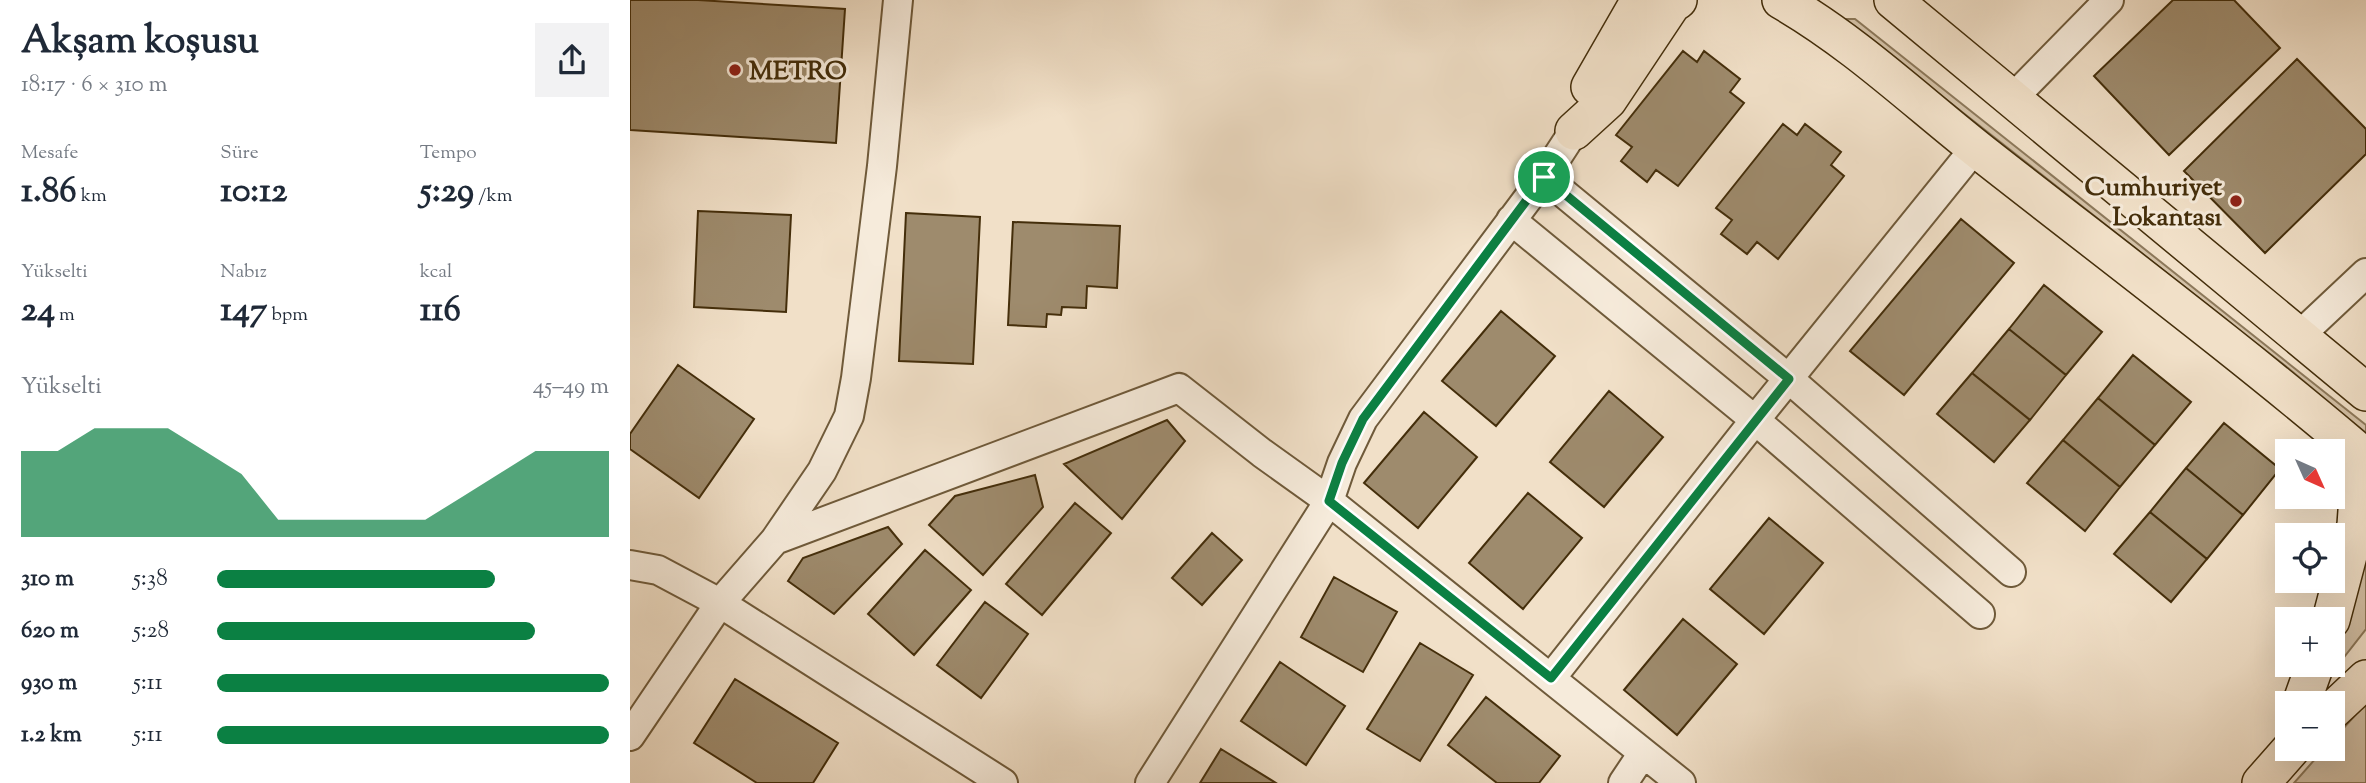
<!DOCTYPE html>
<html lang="tr">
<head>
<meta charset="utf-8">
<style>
	body { margin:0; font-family:"Sorts Mill Goudy",serif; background:#f2f2f3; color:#1f2937; height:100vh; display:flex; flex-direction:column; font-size:26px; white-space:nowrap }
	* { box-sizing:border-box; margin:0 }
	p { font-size:23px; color:#747a83 }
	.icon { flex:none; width:38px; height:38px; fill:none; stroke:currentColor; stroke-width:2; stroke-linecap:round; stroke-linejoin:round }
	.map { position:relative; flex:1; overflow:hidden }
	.details { display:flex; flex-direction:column; background:#fff; width:630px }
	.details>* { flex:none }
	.needle { width:46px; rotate:135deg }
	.fabs { position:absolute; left:1645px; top:439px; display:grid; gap:14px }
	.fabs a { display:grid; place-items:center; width:70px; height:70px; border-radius:0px; background:#fff; box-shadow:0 7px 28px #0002; font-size:35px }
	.pin { position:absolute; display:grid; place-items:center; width:60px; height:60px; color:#fff; margin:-30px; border:4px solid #fff; border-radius:50%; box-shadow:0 2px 7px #0007 }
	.round { display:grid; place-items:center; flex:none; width:74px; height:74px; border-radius:0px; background:#f2f2f3 }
	.head { display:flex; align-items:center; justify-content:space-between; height:119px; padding:0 21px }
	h1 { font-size:38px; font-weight:700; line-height:52px }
	.metrics { display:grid; grid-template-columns:repeat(3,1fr); gap:10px; height:119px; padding:7px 21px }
	.metrics div { display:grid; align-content:center }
	.metrics b { font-size:35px; font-weight:700 }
	.metrics small { font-size:19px; font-weight:400 }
	.metrics p { font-size:19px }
	.chart { height:196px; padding:14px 21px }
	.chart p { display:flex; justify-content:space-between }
	.chart svg { width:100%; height:126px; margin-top:7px; fill:#0b8043; opacity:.7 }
	ul { padding:0 21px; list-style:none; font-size:23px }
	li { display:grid; grid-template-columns:112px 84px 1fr; align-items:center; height:52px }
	li i { height:18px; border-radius:9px; background:#0b8043 }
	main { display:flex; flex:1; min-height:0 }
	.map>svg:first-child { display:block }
	.green { fill:#d4c2a8; stroke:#8c785a; stroke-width:2 }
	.building { fill:#9e8b6d; stroke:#442e0b; stroke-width:2 }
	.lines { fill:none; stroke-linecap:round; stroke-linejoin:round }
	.minor-casing { stroke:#6f5a3a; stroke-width:32 }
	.major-casing { stroke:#442e0b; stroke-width:40 }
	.minor { stroke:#f6ebdb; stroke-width:28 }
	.major { stroke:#f1e0c8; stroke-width:37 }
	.route-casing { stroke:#fff; stroke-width:14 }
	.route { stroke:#0b8043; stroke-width:9 }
	.poi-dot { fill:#8f2418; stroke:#f6ebdb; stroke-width:2.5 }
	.labels { text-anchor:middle; stroke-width:6; stroke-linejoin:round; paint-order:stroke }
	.poi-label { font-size:26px; font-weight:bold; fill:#442e0b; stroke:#f6ebdb; text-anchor:start }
</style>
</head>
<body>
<main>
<section class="details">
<div class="head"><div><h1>Akşam koşusu</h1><p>18:17 · 6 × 310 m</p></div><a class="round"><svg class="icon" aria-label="share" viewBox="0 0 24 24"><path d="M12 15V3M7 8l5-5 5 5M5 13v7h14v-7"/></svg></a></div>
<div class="metrics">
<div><p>Mesafe</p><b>1.86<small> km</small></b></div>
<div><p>Süre</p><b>10:12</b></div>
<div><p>Tempo</p><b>5:29<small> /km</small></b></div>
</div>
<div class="metrics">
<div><p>Yükselti</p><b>24<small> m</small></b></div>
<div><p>Nabız</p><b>147<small> bpm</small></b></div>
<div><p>kcal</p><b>116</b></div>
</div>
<div class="chart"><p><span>Yükselti</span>45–49 m</p>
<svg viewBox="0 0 160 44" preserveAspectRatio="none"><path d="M0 44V14L10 14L20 6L30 6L40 6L50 14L60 22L70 38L80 38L90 38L100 38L110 38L120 30L130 22L140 14L150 14L160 14V44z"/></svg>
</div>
<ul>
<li><b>310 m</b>5:38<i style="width:71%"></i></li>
<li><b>620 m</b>5:28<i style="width:81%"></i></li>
<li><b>930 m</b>5:11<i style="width:100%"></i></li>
<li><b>1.2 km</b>5:11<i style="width:100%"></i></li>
</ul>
</section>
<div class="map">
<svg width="1736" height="783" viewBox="0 0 1736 783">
	<rect width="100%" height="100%" fill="#f1e0c8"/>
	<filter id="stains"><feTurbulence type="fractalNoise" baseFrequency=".00286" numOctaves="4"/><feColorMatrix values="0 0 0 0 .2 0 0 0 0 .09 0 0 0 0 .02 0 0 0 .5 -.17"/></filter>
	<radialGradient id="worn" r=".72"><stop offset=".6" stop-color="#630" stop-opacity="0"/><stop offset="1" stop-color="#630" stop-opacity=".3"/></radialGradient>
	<!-- green -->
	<path class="green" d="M1217,19H1225L1736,425V433L1658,368L1220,24Z
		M1736,536V629L1697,679L1703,665V657Z
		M1736,703V783H1664L1694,749H1703V740Z"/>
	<!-- building -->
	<path class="building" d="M0,0H68L215,9L206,143L0,130Z
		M1543,0H1604L1650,48L1539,155L1464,76Z
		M1053,51L1067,62L1074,51L1110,79L1100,92L1114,103L1048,186L1026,170L1017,182L991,161L1002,147L986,135Z
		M1667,59L1736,129V154L1635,253L1554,171Z
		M1153,124L1167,135L1175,124L1211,152L1201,165L1214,176L1148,259L1127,242L1117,254L1091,234L1102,220L1086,208Z
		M68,211L161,215L156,312L64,307Z
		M276,213L350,217L343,364L269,361Z
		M1331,219L1384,263L1274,395L1220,351Z
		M383,222L490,226L487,288L457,286L456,308L432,307L431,315L417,314L416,327L378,325Z
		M1414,285L1472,332L1436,375L1379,329Z
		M871,311L925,356L866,426L812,381Z
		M1379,329L1436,375L1400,420L1342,373Z
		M1503,355L1561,402L1525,445L1468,398Z
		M48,365L124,419L69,498L0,449V434Z
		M1342,373L1400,420L1364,462L1307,414Z
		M979,391L1033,437L974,507L920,462Z
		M1468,398L1525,445L1490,487L1433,440Z
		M794,412L847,457L788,528L734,483Z
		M537,420L555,441L492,519L434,464Z
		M1594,423L1650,469L1613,515L1556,468Z
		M1433,440L1490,487L1455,531L1397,483Z
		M1556,468L1613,515L1577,559L1520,512Z
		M405,475L413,507L353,575L299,525L325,496Z
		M898,493L952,538L893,609L839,563Z
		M445,503L481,533L412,615L376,584Z
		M1520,512L1577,559L1541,602L1484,554Z
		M1139,518L1193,563L1134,634L1080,589Z
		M258,527L272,544L204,614L158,581L173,558Z
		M582,533L612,560L572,605L542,578Z
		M295,550L341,590L284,655L238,614Z
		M704,577L767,612L733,672L671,637Z
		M355,602L398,634L351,698L307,665Z
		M1053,619L1107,664L1047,735L994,690Z
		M790,643L843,675L790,761L737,729Z
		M650,662L715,706L676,765L611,721Z
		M105,679L208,743L183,783H127L64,743Z
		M856,697L930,756L909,783H867L818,745Z
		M591,749L646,783H570Z"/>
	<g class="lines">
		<defs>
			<path id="minor" d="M1383,98L1479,0
				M914,177L1159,379L1381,572
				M881,220L1125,420L1350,614
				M1669,336L1736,273
				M145,540L549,388L632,453L699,501L1051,783
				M0,565L28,570L90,603L373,783
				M921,678L1125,420L1345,148
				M0,736L90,603L145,540L192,471L219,416L226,378L252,166L268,0
				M520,783L699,501L712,463L733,419L914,177L944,131
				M993,783L1013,753"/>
			<path id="major" d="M1151,0C1226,43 1289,104 1357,157C1482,255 1610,351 1731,454L1736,462
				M1263,0L1736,392
				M960,87L1010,0
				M944,131L978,100L1042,4L1048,0
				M1701,620L1726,525L1731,454
				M1671,704L1685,665
				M1703,710L1736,679
				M1631,783L1661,749"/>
		</defs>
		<!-- minor casing -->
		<use href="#minor" class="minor-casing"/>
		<!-- major casing -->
		<use href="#major" class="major-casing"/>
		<!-- minor -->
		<use href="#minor" class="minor"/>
		<!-- major -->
		<use href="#major" class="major"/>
	</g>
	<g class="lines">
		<defs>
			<path id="route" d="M914,177L1159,379L921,678L699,501L712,463L733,419Z"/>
		</defs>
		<!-- route casing -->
		<use href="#route" class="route-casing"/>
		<!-- route -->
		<use href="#route" class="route"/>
	</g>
	<!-- markers -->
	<g class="poi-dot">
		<circle cx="105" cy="70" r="7"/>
		<circle cx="1606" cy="201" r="7"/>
	</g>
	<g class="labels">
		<!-- poi labels -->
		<g class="poi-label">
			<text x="119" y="79">METRO</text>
			<text x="1592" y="195" text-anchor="end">Cumhuriyet<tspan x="1592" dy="30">Lokantası</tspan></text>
		</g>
	</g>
	<rect width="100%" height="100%" filter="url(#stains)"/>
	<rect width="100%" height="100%" fill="url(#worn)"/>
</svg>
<div class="fabs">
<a><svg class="needle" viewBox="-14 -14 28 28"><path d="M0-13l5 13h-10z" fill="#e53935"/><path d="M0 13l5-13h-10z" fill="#747a83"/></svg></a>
<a><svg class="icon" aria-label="locate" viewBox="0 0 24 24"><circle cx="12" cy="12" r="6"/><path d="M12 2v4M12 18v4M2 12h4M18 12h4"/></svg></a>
<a>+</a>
<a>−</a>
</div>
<div class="pin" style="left:914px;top:177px;background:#1e9e55"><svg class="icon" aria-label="arrive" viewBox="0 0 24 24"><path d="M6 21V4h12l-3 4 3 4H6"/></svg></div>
</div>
</main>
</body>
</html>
